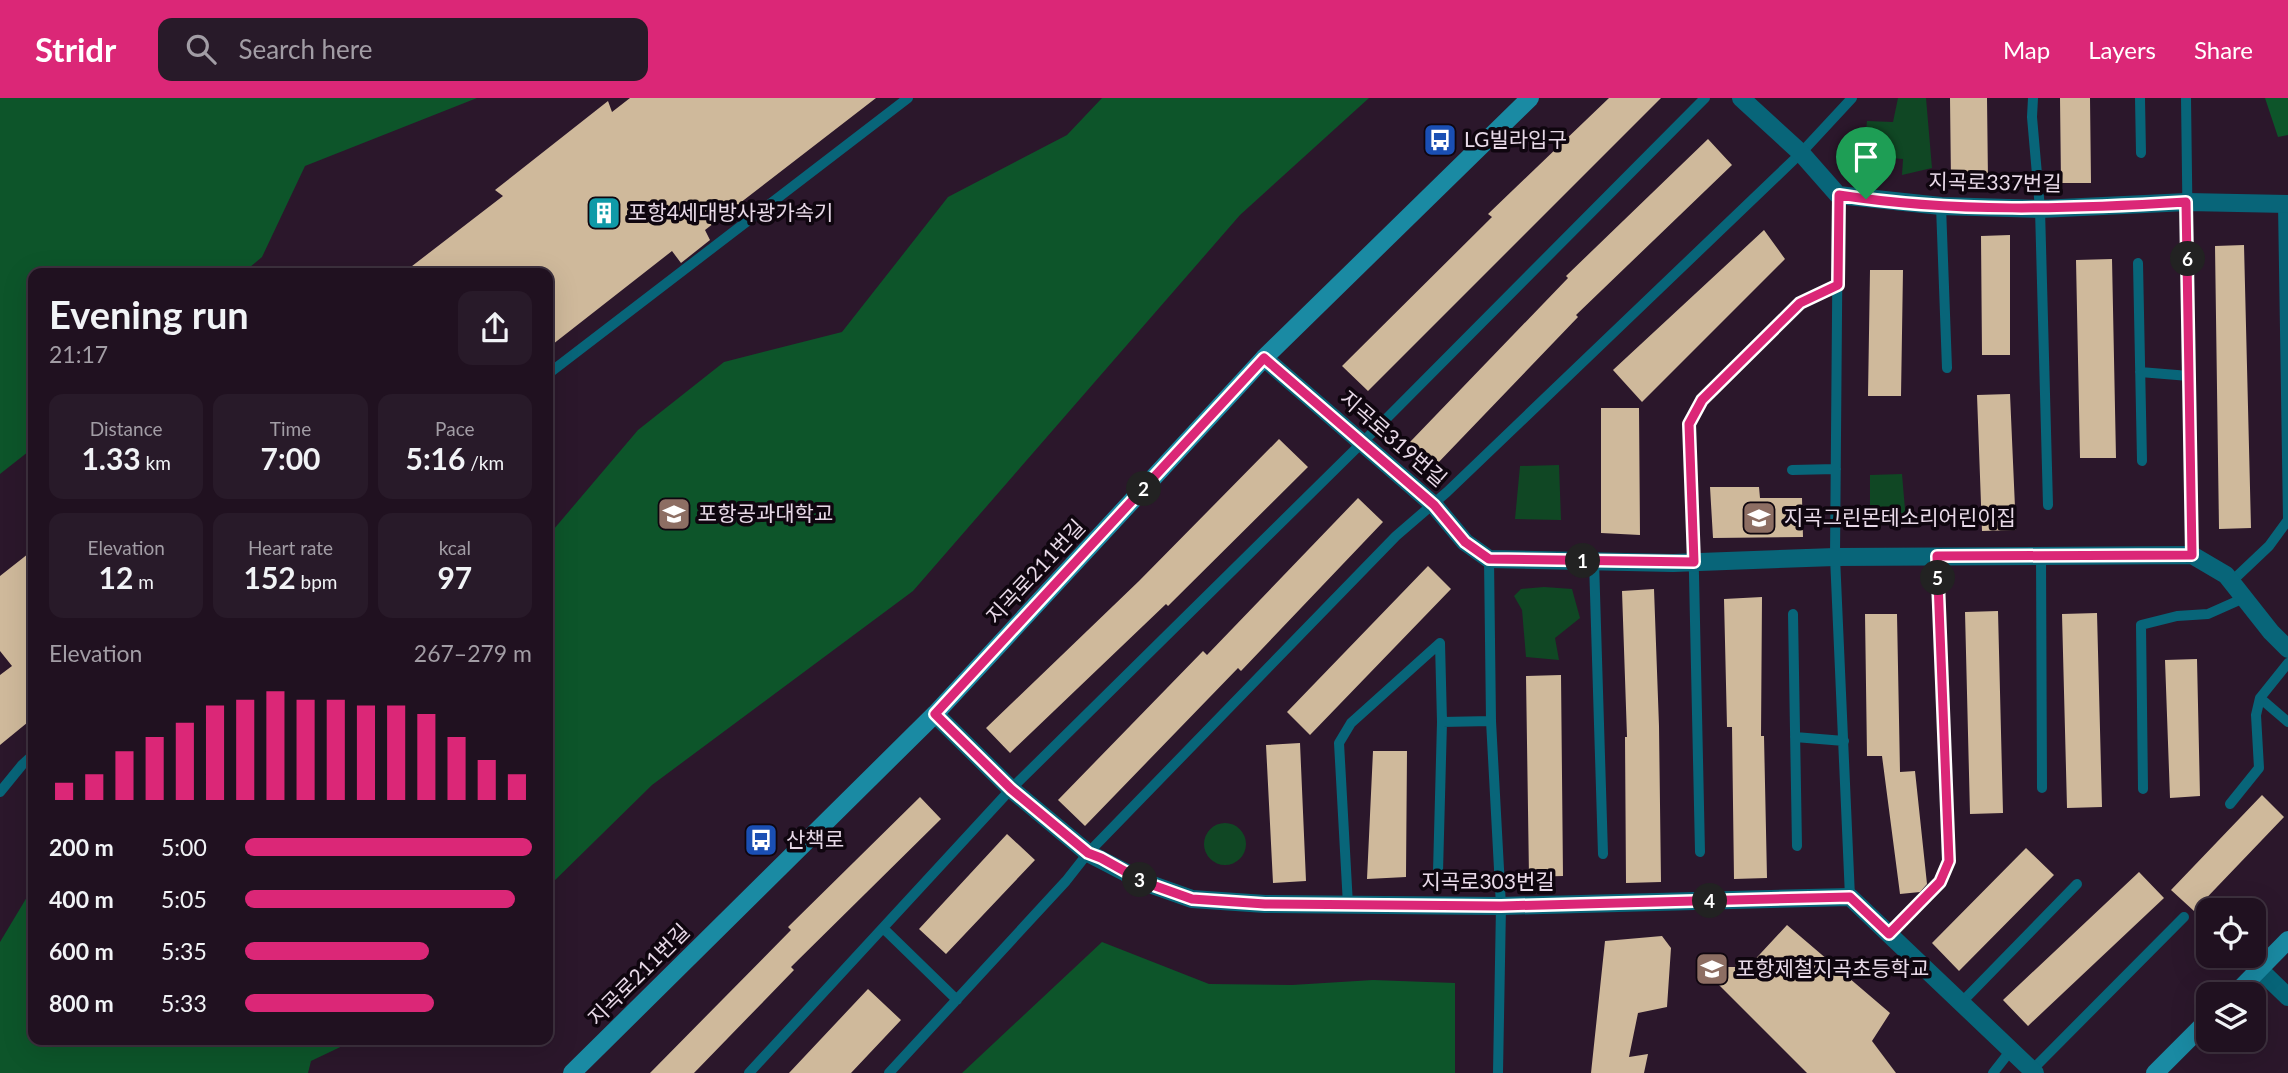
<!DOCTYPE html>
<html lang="en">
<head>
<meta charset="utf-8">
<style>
	body { margin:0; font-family:Lato,"Noto Sans KR",sans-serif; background:#281a29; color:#f1f3f6; height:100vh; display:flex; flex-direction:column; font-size:26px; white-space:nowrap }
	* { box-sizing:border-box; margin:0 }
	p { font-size:23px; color:#a29da5 }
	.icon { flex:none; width:38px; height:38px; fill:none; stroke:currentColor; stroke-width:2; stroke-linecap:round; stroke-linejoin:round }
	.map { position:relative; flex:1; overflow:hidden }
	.details { position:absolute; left:28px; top:170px; width:525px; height:777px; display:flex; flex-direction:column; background:#201120; border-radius:14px; box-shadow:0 7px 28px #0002,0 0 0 2px #3d313e }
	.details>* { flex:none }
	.controls { position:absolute; left:2196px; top:800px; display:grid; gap:14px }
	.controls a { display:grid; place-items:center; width:70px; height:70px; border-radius:14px; background:#201120; box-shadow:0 7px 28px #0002,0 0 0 2px #3d313e; font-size:35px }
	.pin { position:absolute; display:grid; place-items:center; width:60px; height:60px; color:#fff; margin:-72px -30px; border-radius:50% 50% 50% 0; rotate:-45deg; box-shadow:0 0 7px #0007 }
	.pin .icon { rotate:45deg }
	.km { position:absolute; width:35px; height:35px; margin:-18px; border-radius:50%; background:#222; color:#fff; font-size:19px; line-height:35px; text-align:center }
	.round { display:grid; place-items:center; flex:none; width:74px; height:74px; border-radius:14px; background:#281a29 }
	.overview { display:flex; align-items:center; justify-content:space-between; height:119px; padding:0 21px }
	h1 { font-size:38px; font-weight:700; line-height:52px }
	.stats { display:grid; grid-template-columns:repeat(3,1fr); gap:10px; height:119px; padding:7px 21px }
	.stats div { display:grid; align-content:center; border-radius:14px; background:#281a29; text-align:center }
	.stats b { font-size:30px; font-weight:700 }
	.stats small { font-size:19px; font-weight:400 }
	.stats p { font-size:19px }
	.chart { height:196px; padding:14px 21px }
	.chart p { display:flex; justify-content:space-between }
	.chart svg { width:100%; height:126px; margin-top:7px; stroke:#db2777; stroke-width:6 }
	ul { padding:0 21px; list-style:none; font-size:23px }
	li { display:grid; grid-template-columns:112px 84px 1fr; align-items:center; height:52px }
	li i { height:18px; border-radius:9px; background:#db2777 }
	header { display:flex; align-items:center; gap:42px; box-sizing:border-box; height:98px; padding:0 35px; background:#db2777; color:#fff }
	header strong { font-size:33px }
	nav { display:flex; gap:38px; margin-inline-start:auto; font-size:24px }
	.search { width:490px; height:63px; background:#281a29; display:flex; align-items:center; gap:18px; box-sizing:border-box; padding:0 24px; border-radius:14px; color:#a29da5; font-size:26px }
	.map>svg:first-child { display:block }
	.green { fill:#104724 }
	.forest { fill:#0d552a }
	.building { fill:#cfb99b }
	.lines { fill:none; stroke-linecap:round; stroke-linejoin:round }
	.lane { stroke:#086579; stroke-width:10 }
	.street { stroke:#086579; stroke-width:18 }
	.secondary { stroke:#1a8aa3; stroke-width:18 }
	.route-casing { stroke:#fff; stroke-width:14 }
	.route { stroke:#db2777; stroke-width:9 }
	.labels { text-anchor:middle; stroke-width:7; stroke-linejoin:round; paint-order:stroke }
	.poi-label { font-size:21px; fill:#e8dae8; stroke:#0f060f; text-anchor:start }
	.street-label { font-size:21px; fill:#e8dae8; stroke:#0f060f }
</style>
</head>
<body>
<header>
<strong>Stridr</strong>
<div class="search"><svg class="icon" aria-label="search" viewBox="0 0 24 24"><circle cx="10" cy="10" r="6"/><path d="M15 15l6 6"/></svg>Search here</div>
<nav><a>Map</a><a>Layers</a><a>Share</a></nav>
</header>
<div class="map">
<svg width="2288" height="975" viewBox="0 0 2288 975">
	<rect width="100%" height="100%" fill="#2b172b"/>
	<!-- green -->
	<path class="green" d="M1898,0H1926L1932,70L1902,77L1903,61L1863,58L1867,23L1893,24Z
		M1559,367L1561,422L1515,421L1520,368Z
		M1902,376L1906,423L1870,425V377Z
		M1544,489L1572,491L1580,520L1555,540L1559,562L1526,559L1522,512L1514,498L1521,491Z
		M1204 746a21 21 0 1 1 42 0a21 21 0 1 1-42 0Z"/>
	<!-- forest -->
	<path class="forest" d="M0,0H477L305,68L262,159L243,175H33V350L0,376Z
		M1102,0H1369L1240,117L913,493L652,687L548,789V438L638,332L724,264L842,234L948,99L1067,37Z
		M2265,0H2288V37L2278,39Z
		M33,789V942H355L311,963L308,975H0V844Z
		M1102,844L1209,886L1292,887L1373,882L1455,885V975H962Z"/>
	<!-- building -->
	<path class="building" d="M630,0H876L705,132L710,142L681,165L672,153L548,250V175H403L503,98L495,92L608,3L612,14Z
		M1609,0H1661L1368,293L1342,268L1492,119L1488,116Z
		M1950,0H1987L1988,83L1951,84Z
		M2060,0H2090L2091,85H2061Z
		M1708,41L1732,67L1576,217L1578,219L1435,368L1410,344L1568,180L1566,178Z
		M1764,132L1785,161L1642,304L1613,272Z
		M2010,137V257H1982L1981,138Z
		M2244,147L2251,430L2219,431L2215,148Z
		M2112,161L2116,360H2080L2076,162Z
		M1870,172H1903L1901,298H1868Z
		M2010,296L2016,432L1982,433L1977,297Z
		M1601,310H1639L1640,437L1601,435Z
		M1279,341L1308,369L1168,508L1166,506L1010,655L986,630L1139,483Z
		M1710,389H1759L1760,400H1802L1803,439L1713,440Z
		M1358,400L1383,424L1241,573L1238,570L1085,728L1058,702L1203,553L1207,557Z
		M33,452V620L0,647V577L12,568L0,553V478Z
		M1428,468L1451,491L1310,637L1287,614Z
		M1654,491L1659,628L1661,784L1626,785L1625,639H1627L1622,493Z
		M1762,499L1761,638H1764L1767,780L1734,781L1732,629H1727L1724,501Z
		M1998,513L2003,715L1970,716L1965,514Z
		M2097,515L2102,709L2067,710L2062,516Z
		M1865,516H1897L1900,674L1915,673L1927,786L1920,794L1900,796L1882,658H1867Z
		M2197,561L2200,698L2170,700L2165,562Z
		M1561,577L1563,778L1529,779L1526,578Z
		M1300,645L1306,783L1273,785L1266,647Z
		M1373,653H1407L1406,779L1367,781Z
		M2262,697L2284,719L2194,813L2171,792Z
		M920,699L941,721L791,869L794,872L694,975H650L791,832L788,829Z
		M1007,736L1035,762L946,856L919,831Z
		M2026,750L2054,777L1959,873L1932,845Z
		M2139,774L2164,800L2028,928L2003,902Z
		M1787,827L1890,915L1872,943L1896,975H1807L1701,869H1748Z
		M1662,838L1671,850L1667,909L1638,915L1629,959L1648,956L1644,975H1591L1605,843Z
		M868,891L901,922L851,975H789Z"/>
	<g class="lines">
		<!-- lane -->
		<path class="lane" d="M2033,0L2032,19L2040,111L2048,407
			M2140,0L2141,55
			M2186,0L2192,457
			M1838,97L1835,459L1850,799
			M1941,108L1947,270
			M2138,165L2142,363
			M2140,274L2189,278
			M548,276L908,0
			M1792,372L1836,371
			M2041,458L2042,690
			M1489,461L1491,623L1501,808L1498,975
			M1594,463L1603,756
			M2231,484L2269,448L2288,422L2283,106
			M1793,516L1797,748
			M2288,565L2260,600L2288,624
			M1795,639L1844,643
			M2143,691L2141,527L2177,518L2208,516L2244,500
			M0,694L22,667L33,657
			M2230,706L2259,670L2256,617L2260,600
			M1700,754L1694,477L1689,326L1702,302L1799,205L1838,187
			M1438,774L1442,624L1491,623
			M1348,807L1339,645L1351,625L1440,545L1442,624
			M883,830L957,902
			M1889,836L1940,784L1949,763L1937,459
			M1961,905L2077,786
			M2032,972L2184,819
			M749,975L1011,691L1383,324L1705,0
			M889,975L1066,783L1088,755L1396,438L1447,394L1801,55L1852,0
			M1993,975L2011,952"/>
		<!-- street -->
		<path class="street" d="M1741,0L1801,55L1838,97L1941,108L2040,111L2187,104L2288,106
			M1264,260L1434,407L1465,444L1489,461L1673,465L1835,459L2192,457L2226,477L2271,534L2288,551
			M935,616L1011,691L1088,755L1144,784L1192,801L1265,806L1501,808L1850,799L2035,975
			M2259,871L2288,899"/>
		<!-- secondary -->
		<path class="secondary" d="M2235,896L2288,842
			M572,975L935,616L1264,260L1530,0
			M2155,975L2208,922"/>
	</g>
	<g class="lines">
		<defs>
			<path id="route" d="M1839,97C1954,115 2070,111 2186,104L2192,457L1937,458L1949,763L1940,784L1889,836L1850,799L1501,808L1265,806L1192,801L1144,784L1101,760L1088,755L1011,691L935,616L1264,260L1434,407L1465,444L1489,461L1694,464L1689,326L1702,302L1800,205L1838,187Z"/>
		</defs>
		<!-- route casing -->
		<use href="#route" class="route-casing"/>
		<!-- route -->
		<use href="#route" class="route"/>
	</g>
	<!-- icons -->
	<defs>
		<symbol id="bus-square" viewBox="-11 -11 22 22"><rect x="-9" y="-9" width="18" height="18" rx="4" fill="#1a4fb4" stroke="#0f060f"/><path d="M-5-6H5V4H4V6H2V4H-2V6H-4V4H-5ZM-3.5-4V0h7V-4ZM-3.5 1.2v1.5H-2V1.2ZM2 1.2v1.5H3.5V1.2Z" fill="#fff"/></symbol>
		<symbol id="building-square" viewBox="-11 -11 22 22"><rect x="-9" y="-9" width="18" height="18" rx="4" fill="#0f9aa8" stroke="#0f060f"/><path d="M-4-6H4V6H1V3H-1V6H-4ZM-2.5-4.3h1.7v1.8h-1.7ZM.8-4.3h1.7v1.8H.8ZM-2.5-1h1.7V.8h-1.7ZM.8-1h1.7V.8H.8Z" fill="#fff"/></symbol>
		<symbol id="university-square" viewBox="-11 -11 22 22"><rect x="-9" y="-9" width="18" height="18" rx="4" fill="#8d6e63" stroke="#0f060f"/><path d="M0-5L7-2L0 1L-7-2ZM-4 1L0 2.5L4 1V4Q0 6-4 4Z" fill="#fff"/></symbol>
		<symbol id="school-square" viewBox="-11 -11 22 22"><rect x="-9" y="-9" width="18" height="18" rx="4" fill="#8d6e63" stroke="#0f060f"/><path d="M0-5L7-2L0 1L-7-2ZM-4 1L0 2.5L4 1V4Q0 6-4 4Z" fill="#fff"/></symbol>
	</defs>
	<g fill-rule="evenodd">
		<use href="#bus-square" x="1421" y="23" width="38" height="38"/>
		<use href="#building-square" x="585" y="96" width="38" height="38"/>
		<use href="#university-square" x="655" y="397" width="38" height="38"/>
		<use href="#school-square" x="1740" y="401" width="38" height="38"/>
		<use href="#bus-square" x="742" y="723" width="38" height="38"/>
		<use href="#school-square" x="1693" y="852" width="38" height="38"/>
	</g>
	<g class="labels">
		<!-- poi labels -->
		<g class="poi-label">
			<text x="1464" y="49">LG빌라입구</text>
			<text x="628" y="122">포항4세대방사광가속기</text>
			<text x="698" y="423">포항공과대학교</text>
			<text x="1784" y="427">지곡그린몬테소리어린이집</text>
			<text x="786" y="749">산책로</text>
			<text x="1736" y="878">포항제철지곡초등학교</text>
		</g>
		<!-- street labels -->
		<g class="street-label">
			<text transform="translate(1995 85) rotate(1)" y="7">지곡로337번길</text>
			<text transform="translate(1393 341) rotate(41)" y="7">지곡로319번길</text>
			<text transform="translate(1036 474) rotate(-47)" y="7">지곡로211번길</text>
			<text x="1488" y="791">지곡로303번길</text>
			<text transform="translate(639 877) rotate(-45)" y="7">지곡로211번길</text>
		</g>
	</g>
</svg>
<div class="controls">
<a><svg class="icon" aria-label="locate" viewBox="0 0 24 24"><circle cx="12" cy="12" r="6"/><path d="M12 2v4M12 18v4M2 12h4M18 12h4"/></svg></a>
<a><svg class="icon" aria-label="layers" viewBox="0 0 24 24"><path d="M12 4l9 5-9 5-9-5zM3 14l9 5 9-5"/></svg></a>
</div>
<div class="pin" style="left:1866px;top:101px;background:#1e9e55"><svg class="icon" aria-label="arrive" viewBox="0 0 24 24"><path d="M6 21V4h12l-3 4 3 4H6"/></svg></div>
<b class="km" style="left:1583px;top:463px">1</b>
<b class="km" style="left:1144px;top:391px">2</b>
<b class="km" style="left:1140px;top:782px">3</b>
<b class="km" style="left:1710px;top:803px">4</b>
<b class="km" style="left:1938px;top:480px">5</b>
<b class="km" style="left:2188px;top:161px">6</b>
<section class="details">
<div class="overview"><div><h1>Evening run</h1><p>21:17</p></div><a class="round"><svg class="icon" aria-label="share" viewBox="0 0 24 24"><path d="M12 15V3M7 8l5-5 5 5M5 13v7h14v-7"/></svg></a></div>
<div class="stats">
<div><p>Distance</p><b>1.33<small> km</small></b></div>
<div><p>Time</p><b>7:00</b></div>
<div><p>Pace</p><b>5:16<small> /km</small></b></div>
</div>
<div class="stats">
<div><p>Elevation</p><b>12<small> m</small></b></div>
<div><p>Heart rate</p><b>152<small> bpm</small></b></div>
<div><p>kcal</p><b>97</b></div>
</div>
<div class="chart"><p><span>Elevation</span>267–279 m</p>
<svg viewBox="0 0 160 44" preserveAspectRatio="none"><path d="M5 44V38M15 44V35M25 44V27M35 44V22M45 44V17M55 44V11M65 44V9M75 44V6M85 44V9M95 44V9M105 44V11M115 44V11M125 44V14M135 44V22M145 44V30M155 44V35"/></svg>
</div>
<ul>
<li><b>200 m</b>5:00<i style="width:100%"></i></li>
<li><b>400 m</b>5:05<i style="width:94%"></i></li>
<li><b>600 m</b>5:35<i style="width:64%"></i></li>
<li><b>800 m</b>5:33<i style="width:66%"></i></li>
</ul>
</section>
</div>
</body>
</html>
